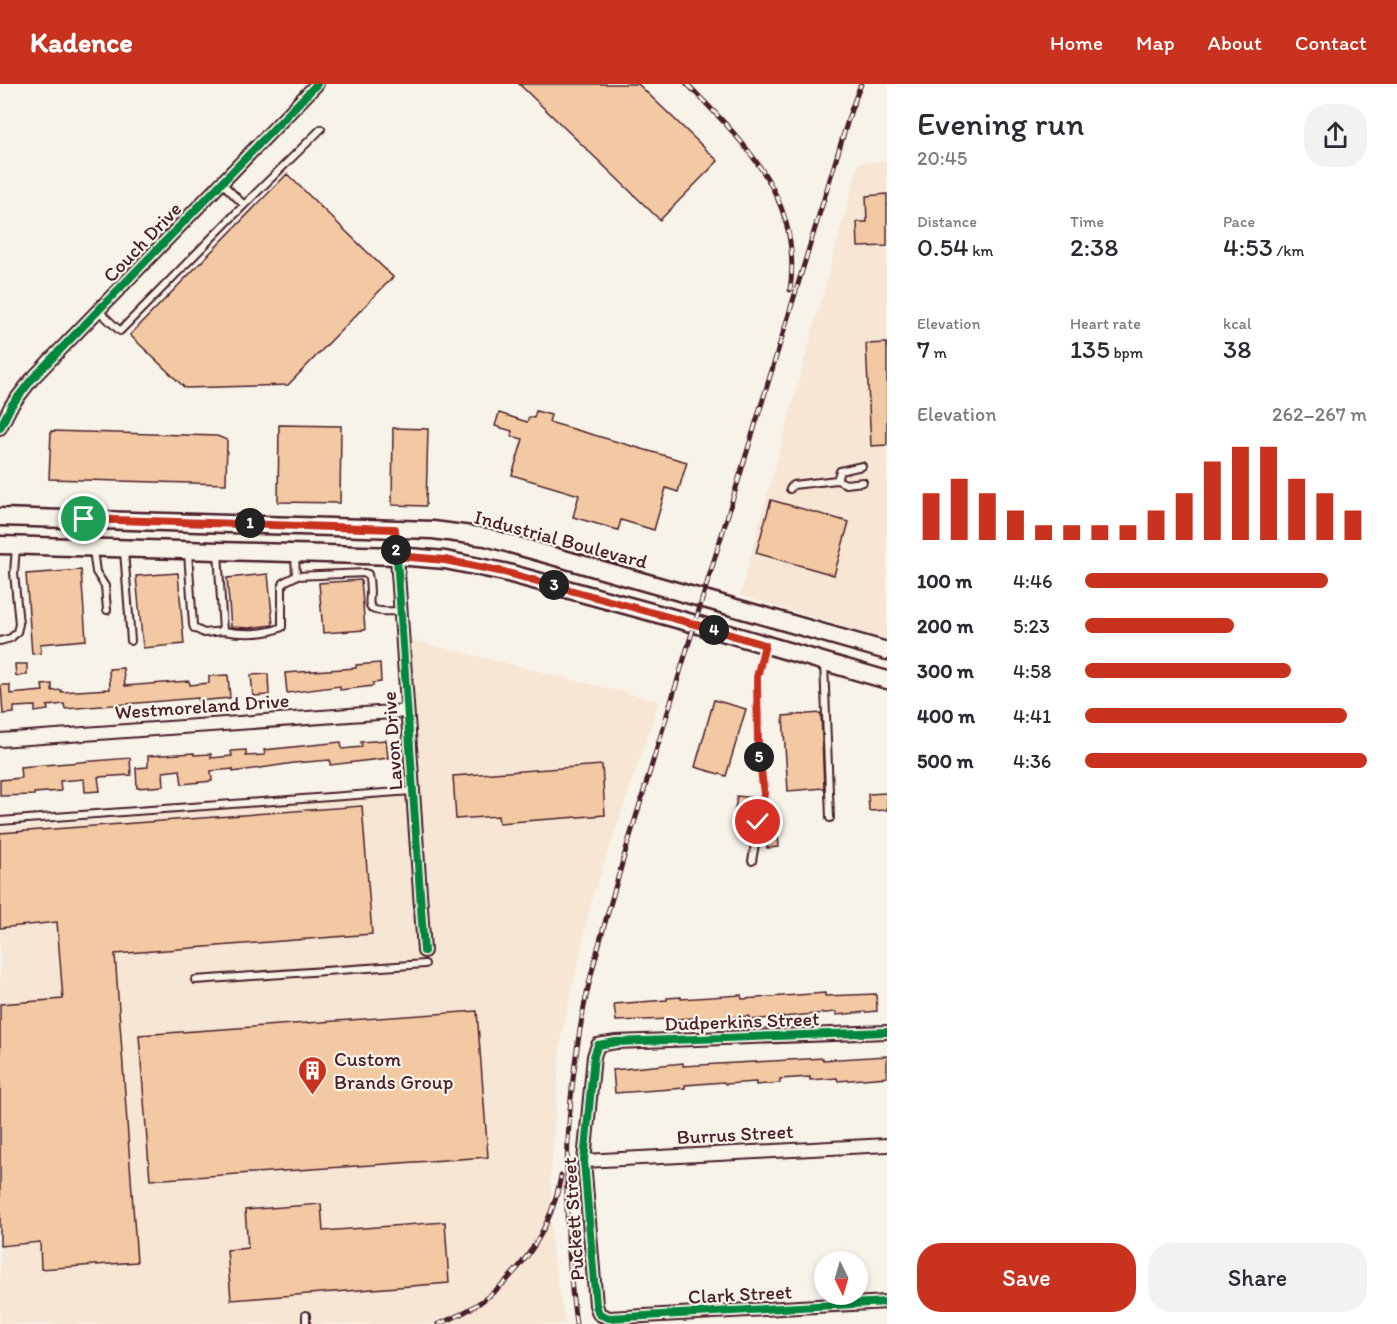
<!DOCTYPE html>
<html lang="en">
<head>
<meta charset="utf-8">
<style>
	body { margin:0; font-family:Itim,sans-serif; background:#f2f2f3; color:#2b2b33; height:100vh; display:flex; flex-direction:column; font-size:22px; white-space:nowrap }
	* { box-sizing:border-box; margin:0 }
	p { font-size:20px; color:#7c7c81 }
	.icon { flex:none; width:33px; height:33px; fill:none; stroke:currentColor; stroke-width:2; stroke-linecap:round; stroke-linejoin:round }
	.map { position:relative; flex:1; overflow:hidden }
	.panel { display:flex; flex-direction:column; background:#fff; width:510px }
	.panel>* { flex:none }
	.needle { width:39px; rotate:175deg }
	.fabs { position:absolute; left:814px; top:1167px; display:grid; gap:12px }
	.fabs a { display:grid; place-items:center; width:54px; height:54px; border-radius:50%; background:#fff; box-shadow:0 3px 9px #0003; font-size:30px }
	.pin { position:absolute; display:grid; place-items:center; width:51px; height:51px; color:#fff; margin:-26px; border:3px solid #fff; border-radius:50%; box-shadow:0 2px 6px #0007 }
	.km { position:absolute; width:30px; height:30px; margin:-15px; border-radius:50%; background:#222; color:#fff; font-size:16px; line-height:30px; text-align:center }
	.round { display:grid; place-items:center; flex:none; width:63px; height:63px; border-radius:24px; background:#f2f2f3 }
	.summary { display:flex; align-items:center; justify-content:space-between; height:102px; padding:0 30px }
	h1 { font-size:33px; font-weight:600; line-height:45px }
	.stats { display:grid; grid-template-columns:repeat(3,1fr); gap:9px; height:102px; padding:6px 30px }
	.stats div { display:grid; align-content:center }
	.stats b { font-size:26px; font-weight:600 }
	.stats small { font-size:16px; font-weight:400 }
	.stats p { font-size:16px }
	.chart { height:168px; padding:12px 30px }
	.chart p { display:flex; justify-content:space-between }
	.chart svg { width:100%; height:108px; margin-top:6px; stroke:#c8321e; stroke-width:6 }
	.primary-button { display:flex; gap:12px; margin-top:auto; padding:12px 30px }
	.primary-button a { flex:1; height:69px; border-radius:24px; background:#c8321e; color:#fff; font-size:24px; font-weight:600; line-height:69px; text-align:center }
	.primary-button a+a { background:#f2f2f3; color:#2b2b33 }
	ul { padding:0 30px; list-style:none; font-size:20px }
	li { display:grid; grid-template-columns:96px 72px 1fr; align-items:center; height:45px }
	li i { height:15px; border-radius:8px; background:#c8321e }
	header { display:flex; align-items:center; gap:36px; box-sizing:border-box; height:84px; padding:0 30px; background:#c8321e; color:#fff }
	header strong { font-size:28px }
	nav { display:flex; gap:33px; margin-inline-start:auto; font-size:21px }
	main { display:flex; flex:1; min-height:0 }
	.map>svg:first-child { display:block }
	.built { fill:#f6e6d3 }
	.building { fill:#f3c9a3; stroke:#4a1f2b; stroke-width:1.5 }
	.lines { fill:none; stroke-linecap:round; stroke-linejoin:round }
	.service-casing { stroke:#4a1f2b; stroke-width:10 }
	.minor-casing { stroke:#4a1f2b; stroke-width:16 }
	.secondary-casing { stroke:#4a1f2b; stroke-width:21 }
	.service { stroke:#f7f3e8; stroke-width:6 }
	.minor { stroke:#f7f3e8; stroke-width:12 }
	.secondary { stroke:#f7f3e8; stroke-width:16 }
	.rail-casing { stroke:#4a1f2b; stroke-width:5 }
	.rail { stroke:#f7f3e8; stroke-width:3; stroke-dasharray:9; stroke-linecap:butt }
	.cycleway-casing { stroke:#f7f3e8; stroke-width:11 }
	.cycleway { stroke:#00873e; stroke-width:8 }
	.route-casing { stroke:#fff; stroke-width:12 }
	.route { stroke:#c8321e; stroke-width:8 }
	.labels { text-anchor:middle; stroke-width:4.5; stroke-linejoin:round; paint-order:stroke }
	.street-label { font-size:20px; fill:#4a1f2b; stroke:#f7f3e8 }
	.poi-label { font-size:20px; fill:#4a1f2b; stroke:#f7f3e8; text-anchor:start }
</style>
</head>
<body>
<header>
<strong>Kadence</strong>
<nav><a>Home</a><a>Map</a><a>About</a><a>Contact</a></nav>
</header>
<main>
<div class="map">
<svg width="887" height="1240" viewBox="0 0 887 1240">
	<rect width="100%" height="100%" fill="#f7f3e8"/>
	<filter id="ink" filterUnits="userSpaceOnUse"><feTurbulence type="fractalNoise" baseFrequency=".0167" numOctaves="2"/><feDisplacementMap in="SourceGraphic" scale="12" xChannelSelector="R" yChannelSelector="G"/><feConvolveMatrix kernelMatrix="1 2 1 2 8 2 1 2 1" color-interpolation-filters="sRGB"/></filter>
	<g filter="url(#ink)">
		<!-- built -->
		<path class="built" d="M887,77V556L740,511L859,79Z
			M411,556L659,617L592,815L561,954L550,1099L552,1167L565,1240H0V744L421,708Z"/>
		<!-- building -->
		<path class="building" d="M519,0H638L718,77L660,136Z
			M287,90L393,193L288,301L185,304L130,251Z
			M887,110V162L858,163L857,138H867L866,112Z
			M887,259V361L871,362L866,260Z
			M536,327L551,331L549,338L687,378L678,408L666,404L654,446L621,436L618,446L573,433L579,411L512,391L523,355L511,352L512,347L495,342L499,329L527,338L529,333L534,334Z
			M279,341L341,342L340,419L278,418Z
			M393,344L428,345L426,422L392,421Z
			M51,347L217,352L227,356L226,400L49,395Z
			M771,416L849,438L834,491L756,469Z
			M81,486L86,556L40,560L41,569L32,570L26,490Z
			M178,489L184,560L143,564L136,492Z
			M268,490L273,541L249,544L231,543L227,494Z
			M361,496L365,546L323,549L319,499Z
			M380,579L381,598L373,599V602L340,606V602L287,609L285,589L356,584V581Z
			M15,580H27V591L16,592Z
			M123,584L125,602L189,597L190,601L209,599V592L228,591L230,614L198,617V614L65,625L64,620L47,622L48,626L35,628V622L14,623V629L3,630L1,601H10V610L43,607L42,601L52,600V607L61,606V608L110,605L109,585Z
			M268,590L269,611L253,612L251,591Z
			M714,616L746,625L726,692L695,683Z
			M821,629L824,704L788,707L783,632Z
			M386,656L388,674L330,681V676L294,679L233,688V685L211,687L212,697L182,700L180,686L163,688L164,702L137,704L136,684L148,683V672L194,669V671L211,670V674L232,672L231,667L246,666V672L265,671L264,666L341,658L342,665L362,663L361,658Z
			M130,674L131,691L98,693L100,707L85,708L84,695L60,697L61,707L34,709V711L0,712V696L21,694L20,683Z
			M602,681L605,731L499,739L498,732L456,735L453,692Z
			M887,709V726L869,727L868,710Z
			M737,712L753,714L750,735L734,732Z
			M362,722L372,850L115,870L137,1178L41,1185L40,1158L0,1162V920L63,915L57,838L0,844V749Z
			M765,735H777L779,763L767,764Z
			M825,909V912L876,910L877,927L836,931V928L749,936V932L697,936V934L616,937L614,920L667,916V914L681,913V915L741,911L742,915Z
			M477,927L488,1073L150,1096L139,951Z
			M887,972V993L838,997L837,994L810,996V993L780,995V999L756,1001V998L725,1000L724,998L685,1001V1004L615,1009L613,986L683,979V982L823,974V976Z
			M321,1120L323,1147L445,1138L449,1199L231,1216L227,1166L248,1164L245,1126Z"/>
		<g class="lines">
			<defs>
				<path id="service" d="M244,121L321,45
					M99,227L120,247L244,121L222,99
					M837,396L840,387L862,382
					M790,405L793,401L837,396L846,400L863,398
					M93,466L96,488L105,502L107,526
					M124,467L131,557
					M188,469L193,541L194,544L204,549L223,547L218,468
					M295,471L296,492
					M223,547C241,550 266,551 282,543V503L284,498L296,492L365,489L368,490C376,521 354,529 400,527
					M0,557L11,554L17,548L19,540L14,489L16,463
					M824,579L830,734
					M0,737L412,707
					M752,777L764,710L758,662L757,593L765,562
					M195,896L425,880
					M306,1240V1231"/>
				<path id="minor" d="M0,344L11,322L32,295L317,0
					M395,445L424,867
					M0,656L406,627
					M887,948L616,958L598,961L594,972L584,1077L596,1221L599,1230L609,1234L887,1218
					M584,1077L887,1061"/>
				<path id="secondary" d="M0,433L433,446L486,453L887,567
					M0,461L397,472L445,476L504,488L695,540L887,596"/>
			</defs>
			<!-- service casing -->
			<use href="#service" class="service-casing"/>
			<!-- minor casing -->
			<use href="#minor" class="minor-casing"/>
			<!-- secondary casing -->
			<use href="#secondary" class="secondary-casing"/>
			<!-- service -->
			<use href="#service" class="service"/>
			<!-- minor -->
			<use href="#minor" class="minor"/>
			<!-- secondary -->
			<use href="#secondary" class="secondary"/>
			<defs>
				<path id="rail" d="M687,0C745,59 803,115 790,206
					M438,1240C502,1217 549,1159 561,1092
					M576,1240C562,1135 564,1027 584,923C594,871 611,820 625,769L851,26L861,0"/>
			</defs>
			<!-- rail casing -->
			<use href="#rail" class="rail-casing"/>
			<!-- rail -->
			<use href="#rail" class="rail"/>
			<defs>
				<path id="cycleway" d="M0,344L11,322L32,295L317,0
					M395,445L424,867
					M887,948L616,958L598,961L594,972L584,1077L596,1221L599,1230L609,1234L887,1218"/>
			</defs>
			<!-- cycleway casing -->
			<use href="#cycleway" class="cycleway-casing"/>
			<!-- cycleway -->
			<use href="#cycleway" class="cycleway"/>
		</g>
	</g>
	<g class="lines" filter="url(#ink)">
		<defs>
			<path id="route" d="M84,435L395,445L397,472L445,476L504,488L694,540L765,561L757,593L758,662L764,710L758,738"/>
		</defs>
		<!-- route casing -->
		<use href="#route" class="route-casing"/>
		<!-- route -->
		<use href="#route" class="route"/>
	</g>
	<!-- icons -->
	<defs>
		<symbol id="building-pin" viewBox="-11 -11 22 30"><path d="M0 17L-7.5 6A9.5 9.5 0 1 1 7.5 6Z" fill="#c8321e" stroke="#f7f3e8"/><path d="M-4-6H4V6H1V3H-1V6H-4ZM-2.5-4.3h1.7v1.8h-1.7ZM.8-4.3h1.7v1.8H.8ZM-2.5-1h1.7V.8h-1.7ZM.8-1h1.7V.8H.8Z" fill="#fff"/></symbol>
	</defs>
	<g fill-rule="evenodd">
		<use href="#building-pin" x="296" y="970" width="33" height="45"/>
	</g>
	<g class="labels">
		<!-- street labels -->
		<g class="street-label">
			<text transform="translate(142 158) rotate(-46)" y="7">Couch Drive</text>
			<text transform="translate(561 455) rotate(15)" y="7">Industrial Boulevard</text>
			<text transform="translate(202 622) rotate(-4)" y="7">Westmoreland Drive</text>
			<text transform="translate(392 657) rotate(-94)" y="7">Lavon Drive</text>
			<text transform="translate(742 937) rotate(-2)" y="7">Dudperkins Street</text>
			<text transform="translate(735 1050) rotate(-3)" y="7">Burrus Street</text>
			<text transform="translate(573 1135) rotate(-94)" y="7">Puckett Street</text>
			<text transform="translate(740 1210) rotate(-3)" y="7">Clark Street</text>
		</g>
		<!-- poi labels -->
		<g class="poi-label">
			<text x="334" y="982">Custom<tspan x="334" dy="23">Brands Group</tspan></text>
		</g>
	</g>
</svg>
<div class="fabs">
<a><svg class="needle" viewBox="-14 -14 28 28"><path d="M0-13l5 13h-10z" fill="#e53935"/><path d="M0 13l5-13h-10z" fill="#7c7c81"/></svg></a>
</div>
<div class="pin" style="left:84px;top:435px;background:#1e9e55"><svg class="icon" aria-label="arrive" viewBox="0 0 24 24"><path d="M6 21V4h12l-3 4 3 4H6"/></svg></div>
<div class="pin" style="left:758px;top:738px;background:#d93025"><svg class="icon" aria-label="check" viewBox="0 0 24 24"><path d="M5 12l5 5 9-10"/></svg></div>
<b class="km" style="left:250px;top:439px">1</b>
<b class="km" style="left:396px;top:466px">2</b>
<b class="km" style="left:554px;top:501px">3</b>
<b class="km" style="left:714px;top:546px">4</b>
<b class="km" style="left:759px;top:673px">5</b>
</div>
<section class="panel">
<div class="summary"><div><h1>Evening run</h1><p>20:45</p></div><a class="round"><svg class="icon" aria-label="share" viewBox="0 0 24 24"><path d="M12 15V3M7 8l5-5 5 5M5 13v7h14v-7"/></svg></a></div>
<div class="stats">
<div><p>Distance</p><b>0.54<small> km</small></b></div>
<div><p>Time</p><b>2:38</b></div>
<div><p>Pace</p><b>4:53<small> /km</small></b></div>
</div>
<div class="stats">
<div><p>Elevation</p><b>7<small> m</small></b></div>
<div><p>Heart rate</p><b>135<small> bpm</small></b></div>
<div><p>kcal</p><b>38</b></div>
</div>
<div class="chart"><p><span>Elevation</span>262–267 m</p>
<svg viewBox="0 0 160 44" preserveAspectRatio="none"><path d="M5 44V25M15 44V19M25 44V25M35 44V32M45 44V38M55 44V38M65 44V38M75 44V38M85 44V32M95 44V25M105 44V12M115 44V6M125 44V6M135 44V19M145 44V25M155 44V32"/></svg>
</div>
<ul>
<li><b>100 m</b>4:46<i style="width:86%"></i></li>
<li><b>200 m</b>5:23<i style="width:53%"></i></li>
<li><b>300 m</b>4:58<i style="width:73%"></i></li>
<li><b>400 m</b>4:41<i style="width:93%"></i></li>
<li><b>500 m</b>4:36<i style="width:100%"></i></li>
</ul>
<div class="primary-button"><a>Save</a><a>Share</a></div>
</section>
</main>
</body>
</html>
